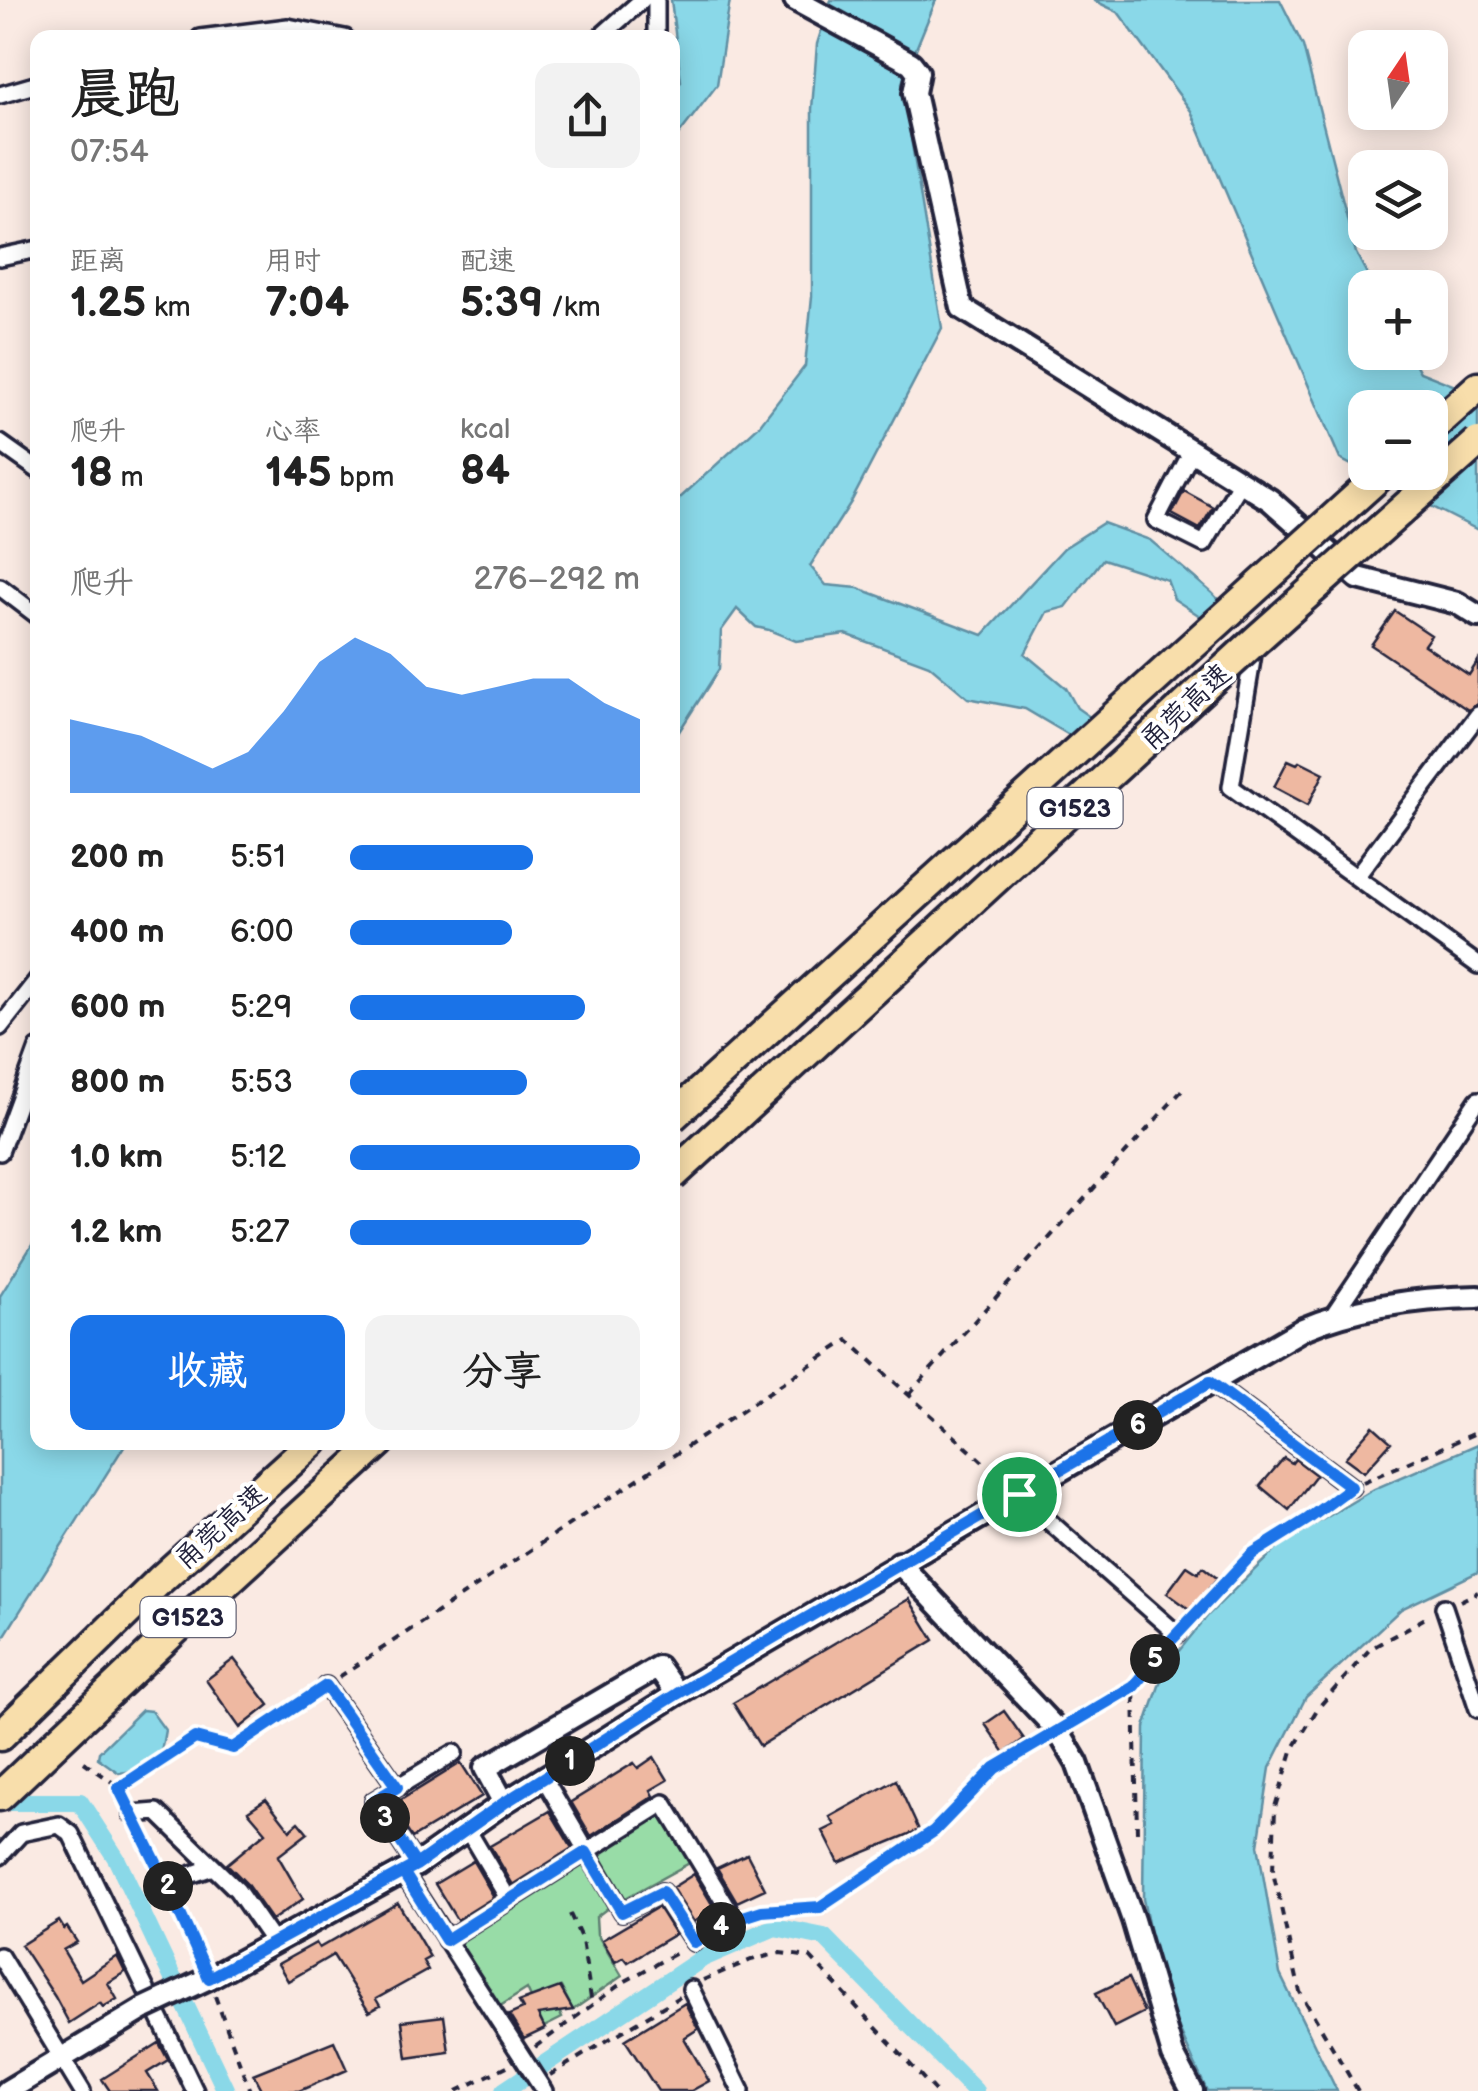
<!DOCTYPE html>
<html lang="zh">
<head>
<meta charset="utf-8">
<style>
	body { margin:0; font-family:"Balsamiq Sans","LXGW WenKai TC",sans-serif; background:#f2f2f2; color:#222; height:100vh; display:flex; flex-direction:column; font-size:38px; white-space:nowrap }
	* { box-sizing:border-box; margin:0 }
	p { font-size:32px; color:#767676 }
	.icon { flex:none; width:55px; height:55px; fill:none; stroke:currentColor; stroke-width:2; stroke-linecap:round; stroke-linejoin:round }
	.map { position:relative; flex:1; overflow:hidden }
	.sheet { position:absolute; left:30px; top:30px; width:650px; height:1420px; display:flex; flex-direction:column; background:#fff; border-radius:20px; box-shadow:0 5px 25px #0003 }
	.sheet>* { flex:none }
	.needle { width:65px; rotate:13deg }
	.fabs { position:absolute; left:1348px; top:30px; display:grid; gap:20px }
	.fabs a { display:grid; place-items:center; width:100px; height:100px; border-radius:20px; background:#fff; box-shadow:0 5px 25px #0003; font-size:50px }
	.pin { position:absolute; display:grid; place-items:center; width:85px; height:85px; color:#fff; margin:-42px; border:5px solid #fff; border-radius:50%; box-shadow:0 2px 10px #0007 }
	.km { position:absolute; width:50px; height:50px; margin:-25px; border-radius:50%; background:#222; color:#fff; font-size:28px; line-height:50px; text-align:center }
	.round { display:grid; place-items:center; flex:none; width:105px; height:105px; border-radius:20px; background:#f2f2f2 }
	.summary { display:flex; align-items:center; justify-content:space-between; height:170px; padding:0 40px }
	h1 { font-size:55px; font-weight:600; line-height:75px }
	.stats { display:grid; grid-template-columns:repeat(3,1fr); gap:15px; height:170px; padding:10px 40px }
	.stats div { display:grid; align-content:center }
	.stats b { font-size:42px; font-weight:600 }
	.stats small { font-size:28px; font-weight:400 }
	.stats p { font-size:28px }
	.chart { height:280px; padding:20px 40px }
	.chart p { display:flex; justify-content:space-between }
	.chart svg { width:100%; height:180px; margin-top:10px; fill:#1a73e8; opacity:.7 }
	.primary-button { display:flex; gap:20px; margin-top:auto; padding:20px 40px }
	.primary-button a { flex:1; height:115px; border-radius:20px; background:#1a73e8; color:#fff; font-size:40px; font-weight:600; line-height:115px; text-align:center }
	.primary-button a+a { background:#f2f2f2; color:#222 }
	ul { padding:0 40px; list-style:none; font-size:32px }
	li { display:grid; grid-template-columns:160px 120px 1fr; align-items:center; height:75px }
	li i { height:25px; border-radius:12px; background:#1a73e8 }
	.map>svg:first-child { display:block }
	.green { fill:#98dca7; stroke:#5d7f71; stroke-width:2.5 }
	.water { fill:#8ad8e8; stroke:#608fa3; stroke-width:2.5 }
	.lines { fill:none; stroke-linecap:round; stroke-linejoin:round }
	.canal { stroke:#8ad8e8; stroke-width:18 }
	.building { fill:#eeb8a1; stroke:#22223b; stroke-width:2.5 }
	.minor-casing { stroke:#22223b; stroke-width:22 }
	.tertiary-casing { stroke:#22223b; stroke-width:28 }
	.motorway-casing { stroke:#22223b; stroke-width:35 }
	.path { stroke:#22223b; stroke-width:4; stroke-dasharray:8 8; stroke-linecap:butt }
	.minor { stroke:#fff; stroke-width:15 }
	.tertiary { stroke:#fff; stroke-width:20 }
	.motorway { stroke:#f8deab; stroke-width:28 }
	.tertiary-bridge-casing { stroke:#22223b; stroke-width:28; stroke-linecap:butt }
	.motorway-bridge-casing { stroke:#22223b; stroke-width:35; stroke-linecap:butt }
	.tertiary-bridge { stroke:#fff; stroke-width:20 }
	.motorway-bridge { stroke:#f8deab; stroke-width:28 }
	.route-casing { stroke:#fff; stroke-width:20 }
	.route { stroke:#1a73e8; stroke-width:12 }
	.labels { text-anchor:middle; stroke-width:8; stroke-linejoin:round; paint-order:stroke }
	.shield { fill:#fff; stroke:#646476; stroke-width:2.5 }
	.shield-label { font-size:25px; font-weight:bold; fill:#22223b }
	.street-label { font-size:28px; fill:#22223b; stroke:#fff }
</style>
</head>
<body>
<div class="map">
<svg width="1478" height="2091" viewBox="0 0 1478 2091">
	<rect width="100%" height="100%" fill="#faeae3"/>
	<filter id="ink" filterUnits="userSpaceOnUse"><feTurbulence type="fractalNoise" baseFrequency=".01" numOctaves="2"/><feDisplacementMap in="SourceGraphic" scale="20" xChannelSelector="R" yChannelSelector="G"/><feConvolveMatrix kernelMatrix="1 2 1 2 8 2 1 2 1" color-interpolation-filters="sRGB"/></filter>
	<g filter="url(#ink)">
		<!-- green -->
		<path class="green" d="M662,1812L693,1861L620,1901L592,1854Z
			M583,1858L613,1904L596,1917L597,1934L622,1976L573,2010L561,1987L551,1991L562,2018L544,2027L527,1989L497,2008L456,1940Z"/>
		<!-- water -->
		<path class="water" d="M671,0H730L717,85L673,142V89L681,81Z
			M831,0H936L902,83L942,328L851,502L810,566L826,585L858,588L983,635L1064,548L1103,523L1150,540L1212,593L1230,612L1215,626L1174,599L1167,580L1103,559L1066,607L1047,612L1025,654L1066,688L1077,708L1104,727L1081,742L1025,709L968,698L929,665L846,634L796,641L769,630L756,627L737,609L721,631L719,669L673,741V495L680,498L759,426L805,366L812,296V109L817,44Z
			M1093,0H1280L1303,46L1356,253L1374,287L1365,288V352L1409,353L1420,372L1478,395V530L1366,473L1430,472V408H1365V472L1340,459L1191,111L1118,12Z
			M37,1237L38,1442L126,1443L0,1643V1296Z
			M1478,1444V1572L1401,1609L1306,1697L1270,1768L1258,1845L1280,1974L1337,2091H1207L1162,1991L1143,1899L1145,1727L1165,1668L1209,1614L1280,1545L1374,1489Z
			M142,1710L151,1711L165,1730L161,1752L134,1771L119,1773L98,1758L99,1752Z"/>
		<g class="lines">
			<!-- canal -->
			<path class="canal" d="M0,1802H80L116,1858L226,2091
				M504,2091L703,1958L775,1927L824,1937L975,2091"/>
		</g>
		<!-- building -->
		<path class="building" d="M1184,491L1213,507L1200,529L1172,514Z
			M1395,611L1431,635L1424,645L1469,675L1478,661V704L1468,710L1371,645Z
			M1288,760L1297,764L1300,761L1324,773L1308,805L1274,787Z
			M1373,1426L1391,1442L1364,1472L1345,1458Z
			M1284,1458L1292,1463L1295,1459L1316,1475L1289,1510L1260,1486Z
			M1187,1566L1198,1573L1203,1567L1217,1578L1192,1611L1167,1593Z
			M909,1599L934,1640L760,1746L733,1703Z
			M234,1659L269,1705L240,1728L206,1680Z
			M1004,1711L1024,1739L1005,1753L985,1724Z
			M654,1757L668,1780L651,1790L654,1796L591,1836L571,1802L634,1763L638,1768Z
			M461,1763L482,1796L412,1838L391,1806Z
			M896,1780L919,1830L839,1863L823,1831L835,1825L830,1817Z
			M266,1799L290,1830L299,1822L308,1833L278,1856L303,1899L272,1920L246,1883L227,1864L266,1832L248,1811Z
			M550,1811L572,1848L513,1885L490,1846Z
			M747,1854L765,1889L737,1902L717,1868Z
			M473,1861L494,1897L457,1920L435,1884Z
			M694,1874L715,1909L694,1922L672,1888Z
			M398,1903L430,1957L423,1961L428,1970L376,1999L380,2006L369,2012L333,1955L288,1981L278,1964L316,1943L319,1948Z
			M658,1907L675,1934L628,1962L624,1957L615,1962L602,1940Z
			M59,1921L64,1929L67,1927L77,1942L63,1950L81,1980L117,1956L125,1972L108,1983L117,1999L103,2007L100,2003L69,2023L55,1997L21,1945Z
			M1128,1978L1144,2012L1114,2027L1096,1993Z
			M560,1987L573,2010L538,2015L545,2029L524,2039L509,2015L523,2009L519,2002Z
			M685,2003L698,2029L684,2038L709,2081L691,2091H658L625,2040Z
			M444,2016L449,2052L407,2058L402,2021Z
			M334,2041L347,2070L299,2091H262L253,2074Z
			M159,2043L168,2060L147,2073L158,2091H110L102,2079Z"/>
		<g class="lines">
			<defs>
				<path id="minor" d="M656,0V38
					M200,38L288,27L345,38
					M599,38L642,0
					M0,95L38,84
					M0,257L38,249
					M0,443L38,470
					M1192,451L1156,520L1204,544L1241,482
					M0,587L38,616
					M1255,642L1231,787L1478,965
					M1356,877L1478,715
					M0,1027L38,979
					M0,1152L38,1048
					M1332,1317L1478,1100
					M1210,1382L1351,1487
					M1019,1495L1177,1634
					M1444,1607L1478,1709
					M326,1686L397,1787
					M544,1778L622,1912L662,1892L694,1942
					M132,1814L157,1812L237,1890L273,1942
					M467,1829L509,1900
					M0,1856L21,1833L59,1825L71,1834L195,2091
					M416,1865L374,1801L454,1753
					M403,1872L544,2091
					M167,1883L213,1867
					M446,1940L664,1803L735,1920
					M0,1956L82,2091
					M691,1989L741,2091"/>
				<path id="tertiary" d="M795,0L911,63L918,72L914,93L962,308L1270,500L1358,578L1457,603L1478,616
					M899,1563L1058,1731L1077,1763L1133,1920L1173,2055L1192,2091
					M504,1803L485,1768L658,1667L677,1694
					M209,1978L416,1865L504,1803L677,1694L1303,1329C1357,1306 1420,1298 1478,1297
					M7,2091L145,2008"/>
				<path id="motorway" d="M1430,430L1478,387
					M0,1736L160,1580L313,1442
					M0,1796L193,1613L380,1442"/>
			</defs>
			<!-- minor casing -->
			<use href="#minor" class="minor-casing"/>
			<!-- tertiary casing -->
			<use href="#tertiary" class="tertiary-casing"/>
			<!-- motorway casing -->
			<use href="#motorway" class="motorway-casing"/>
			<!-- path -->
			<path class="path" d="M909,1394L1185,1087
				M1363,1482L1478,1432
				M1460,1601L1478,1592
				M1189,1621L1253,1554L1308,1519L1338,1497
				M339,1677L848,1340L1004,1481
				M1074,1722L1134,1686
				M84,1762L119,1787L195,1738L233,1747L315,1693
				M139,1827L159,1868
				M1137,1832L1134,1686L1165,1646
				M174,1899L203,1964
				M570,1914L582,1940L592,2005
				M747,1916L762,1911L820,1907L934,1831L995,1768L1044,1740
				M703,1980L751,1960L780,1953L810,1957L935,2091
				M215,1996L250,2091
				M535,2047L622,1983L681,1950
				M550,2075L679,1997
				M457,2091L511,2064
				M1358,2091L1300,1992L1273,1872L1275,1807L1292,1751L1318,1708L1370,1649L1429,1616"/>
			<!-- minor -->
			<use href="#minor" class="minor"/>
			<!-- tertiary -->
			<use href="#tertiary" class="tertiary"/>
			<!-- motorway -->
			<use href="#motorway" class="motorway"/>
			<defs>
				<path id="tertiary-bridge" d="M145,2008L209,1978"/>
				<path id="motorway-bridge" d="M672,1117L1384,472
					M672,1176L1256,640L1478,442"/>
			</defs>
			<!-- tertiary-bridge casing -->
			<use href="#tertiary-bridge" class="tertiary-bridge-casing"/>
			<!-- motorway-bridge casing -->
			<use href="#motorway-bridge" class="motorway-bridge-casing"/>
			<!-- tertiary-bridge -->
			<use href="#tertiary-bridge" class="tertiary-bridge"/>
			<!-- motorway-bridge -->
			<use href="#motorway-bridge" class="motorway-bridge"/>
		</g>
	</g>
	<g class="lines" filter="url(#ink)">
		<defs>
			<path id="route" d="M1019,1494L677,1694L504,1803L416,1865L209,1978L166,1883L119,1788L195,1738L233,1748L326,1686L397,1787L374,1801L416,1865L403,1872L446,1940L586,1852L622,1912L662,1892L694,1942L734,1920L762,1911L820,1907L934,1831L995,1768L1134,1686L1164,1648L1252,1554L1308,1519L1351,1487L1210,1382L1019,1494"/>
		</defs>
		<!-- route casing -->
		<use href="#route" class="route-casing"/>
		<!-- route -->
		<use href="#route" class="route"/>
	</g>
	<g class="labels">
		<!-- shield labels -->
		<g class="shield">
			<rect x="1027.5" y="788" width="95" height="40" rx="8"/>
			<rect x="140.5" y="1597" width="95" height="40" rx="8"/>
		</g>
		<g class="shield-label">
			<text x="1075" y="817">G1523</text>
			<text x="188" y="1626">G1523</text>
		</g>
		<!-- street labels -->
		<g class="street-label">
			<text transform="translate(1185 706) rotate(-43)" y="10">甬莞高速</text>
			<text transform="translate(220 1526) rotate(-42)" y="10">甬莞高速</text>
		</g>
	</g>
</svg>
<div class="fabs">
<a><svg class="needle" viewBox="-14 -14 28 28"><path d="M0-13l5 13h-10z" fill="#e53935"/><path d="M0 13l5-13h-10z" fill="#767676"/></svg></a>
<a><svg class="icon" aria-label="layers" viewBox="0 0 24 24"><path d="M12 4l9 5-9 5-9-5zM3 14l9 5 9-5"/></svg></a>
<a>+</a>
<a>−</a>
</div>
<div class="pin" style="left:1019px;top:1494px;background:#1e9e55"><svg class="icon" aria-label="arrive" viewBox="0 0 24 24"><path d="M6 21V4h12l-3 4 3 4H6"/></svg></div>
<b class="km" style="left:570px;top:1761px">1</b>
<b class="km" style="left:168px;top:1886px">2</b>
<b class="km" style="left:385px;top:1818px">3</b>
<b class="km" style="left:721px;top:1927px">4</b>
<b class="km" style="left:1155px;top:1659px">5</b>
<b class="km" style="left:1138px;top:1425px">6</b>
<section class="sheet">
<div class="summary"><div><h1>晨跑</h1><p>07:54</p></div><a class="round"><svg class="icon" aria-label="share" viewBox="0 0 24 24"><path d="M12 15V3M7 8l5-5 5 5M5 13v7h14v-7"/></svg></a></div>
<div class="stats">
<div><p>距离</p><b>1.25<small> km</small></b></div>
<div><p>用时</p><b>7:04</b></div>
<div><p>配速</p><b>5:39<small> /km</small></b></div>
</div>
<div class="stats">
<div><p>爬升</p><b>18<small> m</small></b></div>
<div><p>心率</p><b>145<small> bpm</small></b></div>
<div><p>kcal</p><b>84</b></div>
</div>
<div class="chart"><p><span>爬升</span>276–292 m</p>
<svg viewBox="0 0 160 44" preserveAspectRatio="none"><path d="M0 44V26L10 28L20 30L30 34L40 38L50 34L60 24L70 12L80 6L90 10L100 18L110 20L120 18L130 16L140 16L150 22L160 26V44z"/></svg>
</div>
<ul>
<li><b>200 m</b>5:51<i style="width:63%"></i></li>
<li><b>400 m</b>6:00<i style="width:56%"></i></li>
<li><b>600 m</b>5:29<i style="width:81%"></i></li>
<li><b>800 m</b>5:53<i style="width:61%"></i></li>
<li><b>1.0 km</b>5:12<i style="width:100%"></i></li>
<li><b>1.2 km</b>5:27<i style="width:83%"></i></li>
</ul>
<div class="primary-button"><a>收藏</a><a>分享</a></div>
</section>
</div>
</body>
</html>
